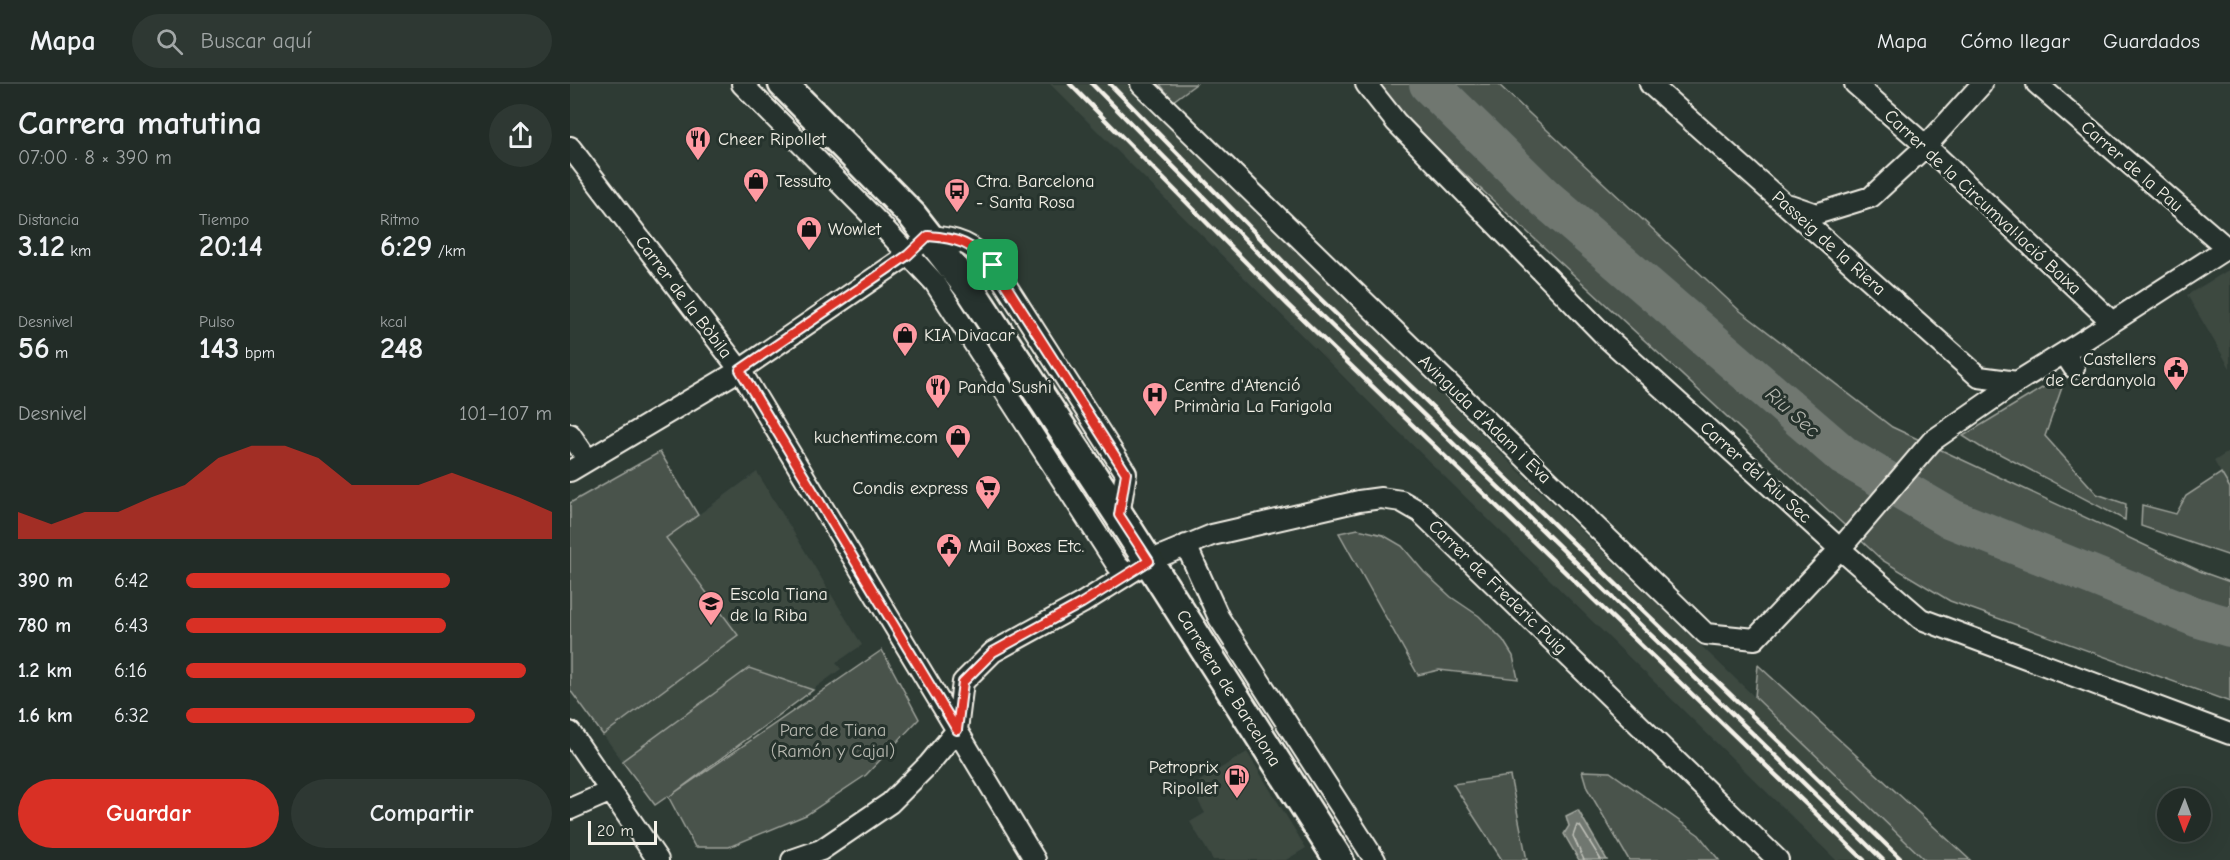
<!DOCTYPE html>
<html lang="es">
<head>
<meta charset="utf-8">
<style>
	body { margin:0; font-family:"Comic Neue",sans-serif; background:#2e3833; color:#f1f3f6; height:100vh; display:flex; flex-direction:column; font-size:22px; white-space:nowrap }
	* { box-sizing:border-box; margin:0 }
	p { font-size:20px; color:#a2a7a7 }
	.icon { flex:none; width:33px; height:33px; fill:none; stroke:currentColor; stroke-width:2; stroke-linecap:round; stroke-linejoin:round }
	.map { position:relative; flex:1; overflow:hidden }
	.side { display:flex; flex-direction:column; background:#222c27; width:570px }
	.side>* { flex:none }
	.needle { width:39px; rotate:181deg }
	.tools { position:absolute; left:1587px; top:704px; display:grid; gap:12px }
	.tools a { display:grid; place-items:center; width:54px; height:54px; border-radius:50%; background:#222c27; box-shadow:0 6px 24px #0002,0 0 0 2px #3f4844; font-size:30px }
	.scale { position:absolute; left:18px; bottom:15px; width:69px; box-sizing:border-box; padding-left:6px; border:3px solid #f4f1e8; border-top:0; font-size:16px; line-height:21px; white-space:nowrap; color:#f4f1e8; -webkit-text-stroke:4px #26332d; paint-order:stroke }
	.pin { position:absolute; display:grid; place-items:center; width:51px; height:51px; color:#fff; margin:-26px; border-radius:12px; box-shadow:0 3px 9px #0006 }
	.round { display:grid; place-items:center; flex:none; width:63px; height:63px; border-radius:32px; background:#2e3833 }
	.headline { display:flex; align-items:center; justify-content:space-between; height:102px; padding:0 18px }
	h1 { font-size:33px; font-weight:700; line-height:45px }
	.stats { display:grid; grid-template-columns:repeat(3,1fr); gap:9px; height:102px; padding:6px 18px }
	.stats div { display:grid; align-content:center }
	.stats b { font-size:30px; font-weight:700 }
	.stats small { font-size:16px; font-weight:400 }
	.stats p { font-size:16px }
	.chart { height:168px; padding:12px 18px }
	.chart p { display:flex; justify-content:space-between }
	.chart svg { width:100%; height:108px; margin-top:6px; fill:#d93025; opacity:.7 }
	.action { display:flex; gap:12px; margin-top:auto; padding:12px 18px }
	.action a { flex:1; height:69px; border-radius:36px; background:#d93025; color:#fff; font-size:24px; font-weight:700; line-height:69px; text-align:center }
	.action a+a { background:#2e3833; color:#f1f3f6 }
	ul { padding:0 18px; list-style:none; font-size:20px }
	li { display:grid; grid-template-columns:96px 72px 1fr; align-items:center; height:45px }
	li i { height:15px; border-radius:8px; background:#d93025 }
	header { display:flex; align-items:center; gap:36px; box-sizing:border-box; height:84px; padding:0 30px; background:#222c27; border-bottom:2px solid #3f4844 }
	header strong { font-size:28px }
	nav { display:flex; gap:33px; margin-inline-start:auto; font-size:21px }
	.search { width:420px; height:54px; background:#2e3833; display:flex; align-items:center; gap:15px; box-sizing:border-box; padding:0 21px; border-radius:33px; color:#a2a7a7; font-size:22px }
	main { display:flex; flex:1; min-height:0 }
	.map>svg:first-child { display:block }
	.built { fill:#3c4841 }
	.green { fill:#48524c; stroke:#9ea29a; stroke-width:1.5 }
	.water { fill:#6f7770; stroke:#a4a8a0; stroke-width:1.5 }
	.lines { fill:none; stroke-linecap:round; stroke-linejoin:round }
	.shore { stroke:#bfc0b8; stroke-width:1.5 }
	.river { stroke:#6f7770; stroke-width:40 }
	.street-casing { stroke:#f4f1e8; stroke-width:24 }
	.secondary-casing { stroke:#f4f1e8; stroke-width:33 }
	.street { stroke:#26332d; stroke-width:20 }
	.secondary { stroke:#26332d; stroke-width:28 }
	.rail { stroke:#f4f1e8; stroke-width:4.5 }
	.route-casing { stroke:#fff; stroke-width:12 }
	.route { stroke:#d93025; stroke-width:8 }
	.labels { text-anchor:middle; stroke-width:6; stroke-linejoin:round; paint-order:stroke }
	.poi-label { font-size:18px; fill:#f4f1e8; stroke:#26332d; text-anchor:start }
	.street-label { font-size:18px; fill:#f4f1e8; stroke:#26332d }
	.park-label { font-size:18px; fill:#b8b9b1; stroke:#26332d }
	.water-label { font-size:20px; font-style:italic; fill:#b8bab2; stroke:#26332d }
</style>
</head>
<body>
<header>
<strong>Mapa</strong>
<div class="search"><svg class="icon" aria-label="search" viewBox="0 0 24 24"><circle cx="10" cy="10" r="6"/><path d="M15 15l6 6"/></svg>Buscar aquí</div>
<nav><a>Mapa</a><a>Cómo llegar</a><a>Guardados</a></nav>
</header>
<main>
<section class="side">
<div class="headline"><div><h1>Carrera matutina</h1><p>07:00 · 8 × 390 m</p></div><a class="round"><svg class="icon" aria-label="share" viewBox="0 0 24 24"><path d="M12 15V3M7 8l5-5 5 5M5 13v7h14v-7"/></svg></a></div>
<div class="stats">
<div><p>Distancia</p><b>3.12<small> km</small></b></div>
<div><p>Tiempo</p><b>20:14</b></div>
<div><p>Ritmo</p><b>6:29<small> /km</small></b></div>
</div>
<div class="stats">
<div><p>Desnivel</p><b>56<small> m</small></b></div>
<div><p>Pulso</p><b>143<small> bpm</small></b></div>
<div><p>kcal</p><b>248</b></div>
</div>
<div class="chart"><p><span>Desnivel</span>101–107 m</p>
<svg viewBox="0 0 160 44" preserveAspectRatio="none"><path d="M0 44V33L10 38L20 33L30 33L40 27L50 22L60 11L70 6L80 6L90 11L100 22L110 22L120 22L130 17L140 22L150 27L160 33V44z"/></svg>
</div>
<ul>
<li><b>390 m</b>6:42<i style="width:72%"></i></li>
<li><b>780 m</b>6:43<i style="width:71%"></i></li>
<li><b>1.2 km</b>6:16<i style="width:93%"></i></li>
<li><b>1.6 km</b>6:32<i style="width:79%"></i></li>
</ul>
<div class="action"><a>Guardar</a><a>Compartir</a></div>
</section>
<div class="map">
<svg width="1660" height="776" viewBox="0 0 1660 776">
	<rect width="100%" height="100%" fill="#2e3b34"/>
	<filter id="ink" filterUnits="userSpaceOnUse"><feTurbulence type="fractalNoise" baseFrequency=".0167" numOctaves="2"/><feDisplacementMap in="SourceGraphic" scale="12" xChannelSelector="R" yChannelSelector="G"/><feConvolveMatrix kernelMatrix="1 2 1 2 8 2 1 2 1" color-interpolation-filters="sRGB"/></filter>
	<g filter="url(#ink)">
		<!-- built -->
		<path class="built" d="M480,0H560L957,395L1355,776H1266L826,345Z
			M1660,185V284L1617,211Z
			M1660,367V405L1644,377Z
			M187,388L292,561L266,579L271,585L85,721L0,606V524Z
			M677,668L736,764L716,776H643L620,738L635,729L620,703Z"/>
		<!-- green -->
		<path class="green" d="M590,0H626L603,17Z
			M810,0H928L1169,226L1322,343L1632,488L1660,498V618L1380,517L1312,476L833,33Z
			M1497,289L1475,352L1527,410L1556,420L1555,436L1428,369L1415,366L1393,352Z
			M90,368L128,431L96,454L168,551L33,651L0,606V419Z
			M1651,389L1660,404V472L1571,442L1572,421L1606,430L1616,412Z
			M788,445L813,451L832,462L854,488L881,513L909,532L933,556L943,572L948,595L869,586L848,591L769,449Z
			M312,566L349,635L296,691L236,731L159,763H125L98,712L85,721L52,677L179,584L243,606L100,712Z
			M1188,581L1400,776H1355L1185,613Z
			M1012,687L1040,688L1129,751L1149,776H1059L1017,704Z
			M940,692L957,776H932L883,700Z"/>
		<!-- water -->
		<path class="water" d="M1008,726L1037,776H1009L994,750L999,742L996,732Z"/>
		<g class="lines">
			<!-- shore -->
			<path class="shore" d="M1014,776L1003,752L1007,741L1010,742L1031,776"/>
			<!-- river -->
			<path class="river" d="M859,0L975,114L1274,372L1382,435L1626,533L1660,543"/>
			<defs>
				<path id="street" d="M172,0L312,142L365,199L547,481L557,491
					M571,0L1136,550L1185,555L1270,465L1362,357L1447,298L1505,262L1660,162
					M796,0L826,38L1036,253L1270,465L1351,535L1660,650
					M1080,0L1409,293L1447,298
					M1285,0L1356,62L1541,237
					M1467,0L1657,164
					M0,63L170,286L465,776
					M1220,121L1246,130L1301,113L1356,62L1412,0
					M1494,269L1504,284
					M0,350L18,376
					M0,387L170,286L338,171L358,152C389,154 401,160 423,181L556,389L549,431
					M616,461L649,534L805,776
					M0,648L88,776
					M0,725L41,707
					M222,776L251,766L320,719L359,680L387,646L393,598L423,568L512,519L579,477L642,451L789,417L811,414L831,417L850,428L1208,776"/>
				<path id="secondary" d="M213,0L342,131L402,208L549,431L769,776"/>
			</defs>
			<!-- street casing -->
			<use href="#street" class="street-casing"/>
			<!-- secondary casing -->
			<use href="#secondary" class="secondary-casing"/>
			<!-- street -->
			<use href="#street" class="street"/>
			<!-- secondary -->
			<use href="#secondary" class="secondary"/>
			<!-- rail -->
			<path class="rail" d="M500,0L718,221L1294,776
				M522,0L728,209L1313,776
				M540,0L735,200L1332,776"/>
		</g>
	</g>
	<g class="lines" filter="url(#ink)">
		<defs>
			<path id="route" d="M358,152C389,154 401,160 423,181L556,389L549,431L579,477L512,519L423,568L393,598L387,646L170,286L338,171Z"/>
		</defs>
		<!-- route casing -->
		<use href="#route" class="route-casing"/>
		<!-- route -->
		<use href="#route" class="route"/>
	</g>
	<!-- icons -->
	<defs>
		<symbol id="restaurant-pin" viewBox="-11 -11 22 30"><path d="M0 17L-7.5 6A9.5 9.5 0 1 1 7.5 6Z" fill="#ff9aa2" stroke="#26332d"/><path d="M-5-6h1v4h1v-4h1v4h1v-4h1v5L-1.5 .5V6h-2V.5L-5-1ZM5-6V6H3V1.5H1.5Q1.5-4 5-6Z" fill="#111"/></symbol>
		<symbol id="shop-pin" viewBox="-11 -11 22 30"><path d="M0 17L-7.5 6A9.5 9.5 0 1 1 7.5 6Z" fill="#ff9aa2" stroke="#26332d"/><path d="M-5-2.5h2.3a2.7 3.5 0 0 1 5.4 0H5L5.5 6h-11ZM-1.5-2.5h3a1.5 2.3 0 0 0-3 0Z" fill="#111"/></symbol>
		<symbol id="bus-pin" viewBox="-11 -11 22 30"><path d="M0 17L-7.5 6A9.5 9.5 0 1 1 7.5 6Z" fill="#ff9aa2" stroke="#26332d"/><path d="M-5-6H5V4H4V6H2V4H-2V6H-4V4H-5ZM-3.5-4V0h7V-4ZM-3.5 1.2v1.5H-2V1.2ZM2 1.2v1.5H3.5V1.2Z" fill="#111"/></symbol>
		<symbol id="civic-pin" viewBox="-11 -11 22 30"><path d="M0 17L-7.5 6A9.5 9.5 0 1 1 7.5 6Z" fill="#ff9aa2" stroke="#26332d"/><path d="M-.6-6.5H3V-4.5H.6V-3L4-1V1h2V6H-6V1h2V-1L-.6-3ZM-1.2 2.5V6h2.4V2.5Z" fill="#111"/></symbol>
		<symbol id="hospital-pin" viewBox="-11 -11 22 30"><path d="M0 17L-7.5 6A9.5 9.5 0 1 1 7.5 6Z" fill="#ff9aa2" stroke="#26332d"/><path d="M-5-5h3v3.5h4V-5h3V5h-3V1.5h-4V5h-3Z" fill="#111"/></symbol>
		<symbol id="supermarket-pin" viewBox="-11 -11 22 30"><path d="M0 17L-7.5 6A9.5 9.5 0 1 1 7.5 6Z" fill="#ff9aa2" stroke="#26332d"/><path d="M-6-5.5h2.5l.6 2H6L4.5 2H-2.5L-4.4-4H-6ZM-1.5 3.2a1.3 1.3 0 1 0 .1 0ZM3 3.2a1.3 1.3 0 1 0 .1 0Z" fill="#111"/></symbol>
		<symbol id="school-pin" viewBox="-11 -11 22 30"><path d="M0 17L-7.5 6A9.5 9.5 0 1 1 7.5 6Z" fill="#ff9aa2" stroke="#26332d"/><path d="M0-5L7-2L0 1L-7-2ZM-4 1L0 2.5L4 1V4Q0 6-4 4Z" fill="#111"/></symbol>
		<symbol id="fuel-pin" viewBox="-11 -11 22 30"><path d="M0 17L-7.5 6A9.5 9.5 0 1 1 7.5 6Z" fill="#ff9aa2" stroke="#26332d"/><path d="M-5.5-6h7V0h2V4h1.3V-2.5L3-4.5l.8-.8L6-3V5H2.5V1h-1V6h-7ZM-4.2-4.7v3.2H.2V-4.7Z" fill="#111"/></symbol>
	</defs>
	<g fill-rule="evenodd">
		<use href="#restaurant-pin" x="113" y="40" width="30" height="40"/>
		<use href="#shop-pin" x="171" y="82" width="30" height="40"/>
		<use href="#bus-pin" x="372" y="92" width="30" height="40"/>
		<use href="#shop-pin" x="224" y="130" width="30" height="40"/>
		<use href="#shop-pin" x="320" y="236" width="30" height="40"/>
		<use href="#civic-pin" x="1591" y="270" width="30" height="40"/>
		<use href="#restaurant-pin" x="353" y="288" width="30" height="40"/>
		<use href="#hospital-pin" x="570" y="296" width="30" height="40"/>
		<use href="#shop-pin" x="373" y="338" width="30" height="40"/>
		<use href="#supermarket-pin" x="403" y="389" width="30" height="40"/>
		<use href="#civic-pin" x="364" y="447" width="30" height="40"/>
		<use href="#school-pin" x="126" y="505" width="30" height="40"/>
		<use href="#fuel-pin" x="652" y="678" width="30" height="40"/>
	</g>
	<g class="labels">
		<!-- poi labels -->
		<g class="poi-label">
			<text x="148" y="61">Cheer Ripollet</text>
			<text x="206" y="103">Tessuto</text>
			<text x="406" y="103">Ctra. Barcelona<tspan x="406" dy="21">- Santa Rosa</tspan></text>
			<text x="258" y="151">Wowlet</text>
			<text x="354" y="257">KIA Divacar</text>
			<text x="1586" y="281" text-anchor="end">Castellers<tspan x="1586" dy="21">de Cerdanyola</tspan></text>
			<text x="604" y="307">Centre d'Atenció<tspan x="604" dy="21">Primària La Farigola</tspan></text>
			<text x="388" y="309">Panda Sushi</text>
			<text x="368" y="359" text-anchor="end">kuchentime.com</text>
			<text x="398" y="410" text-anchor="end">Condis express</text>
			<text x="398" y="468">Mail Boxes Etc.</text>
			<text x="160" y="516">Escola Tiana<tspan x="160" dy="21">de la Riba</tspan></text>
			<text x="648" y="689" text-anchor="end">Petroprix<tspan x="648" dy="21">Ripollet</tspan></text>
		</g>
		<!-- street labels -->
		<g class="street-label">
			<text transform="translate(1562 82) rotate(41)" y="6">Carrer de la Pau</text>
			<text transform="translate(1413 118) rotate(43)" y="6">Carrer de la Circumval·lació Baixa</text>
			<text transform="translate(1259 159) rotate(42)" y="6">Passeig de la Riera</text>
			<text transform="translate(114 213) rotate(53)" y="6">Carrer de la Bòbila</text>
			<text transform="translate(915 335) rotate(44)" y="6">Avinguda d'Adam i Eva</text>
			<text transform="translate(1186 388) rotate(42)" y="6">Carrer del Riu Sec</text>
			<text transform="translate(928 503) rotate(44)" y="6">Carrer de Frederic Puig</text>
			<text transform="translate(659 604) rotate(58)" y="6">Carretera de Barcelona</text>
		</g>
		<!-- park labels -->
		<g class="park-label">
			<text x="263" y="652">Parc de Tiana<tspan x="263" dy="21">(Ramón y Cajal)</tspan></text>
		</g>
		<!-- water labels -->
		<g class="water-label">
			<text transform="translate(1223 328) rotate(41)" y="7">Riu Sec</text>
		</g>
	</g>
</svg>
<div class="tools">
<a><svg class="needle" viewBox="-14 -14 28 28"><path d="M0-13l5 13h-10z" fill="#e53935"/><path d="M0 13l5-13h-10z" fill="#a2a7a7"/></svg></a>
</div>
<div class="scale">20 m</div>
<div class="pin" style="left:423px;top:181px;background:#1e9e55"><svg class="icon" aria-label="arrive" viewBox="0 0 24 24"><path d="M6 21V4h12l-3 4 3 4H6"/></svg></div>
</div>
</main>
</body>
</html>
